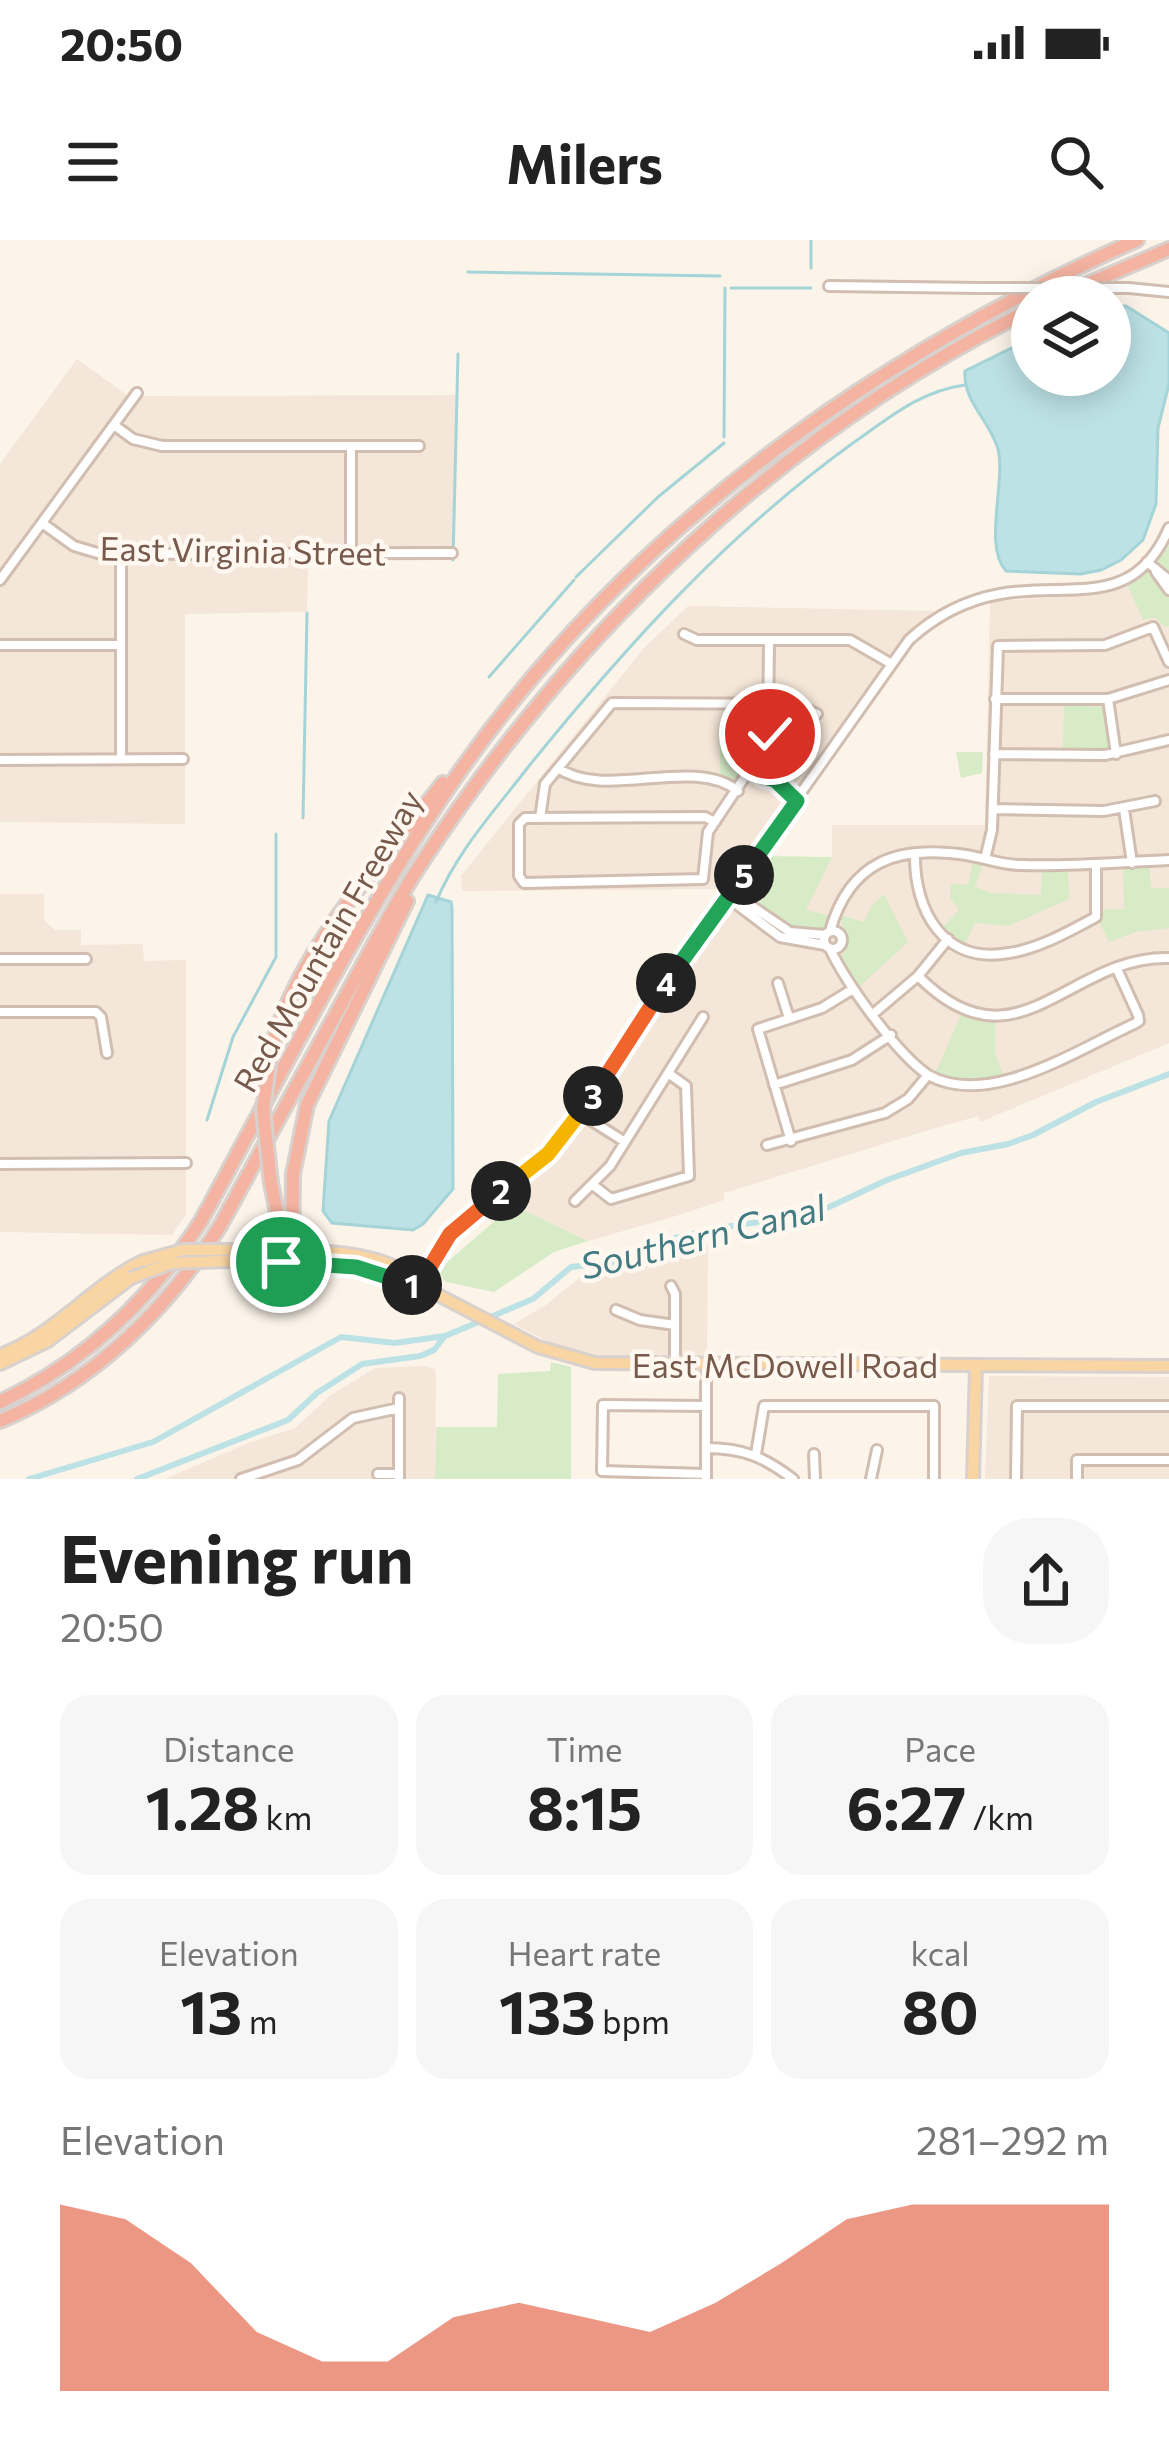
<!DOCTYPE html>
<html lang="en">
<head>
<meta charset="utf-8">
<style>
	body { margin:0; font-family:Commissioner,sans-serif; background:#f6f6f6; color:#222; height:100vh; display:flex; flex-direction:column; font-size:45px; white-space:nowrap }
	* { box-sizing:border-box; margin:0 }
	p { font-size:39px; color:#767676 }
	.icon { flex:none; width:66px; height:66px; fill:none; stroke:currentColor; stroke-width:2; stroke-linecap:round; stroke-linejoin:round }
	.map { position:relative; height:1239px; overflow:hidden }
	.panel { display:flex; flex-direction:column; background:#fff; flex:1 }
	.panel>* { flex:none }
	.buttons { position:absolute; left:1011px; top:36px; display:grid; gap:24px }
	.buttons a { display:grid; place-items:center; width:120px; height:120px; border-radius:50%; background:#fff; box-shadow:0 6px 30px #0003; font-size:60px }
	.pin { position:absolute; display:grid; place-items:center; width:102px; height:102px; color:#fff; margin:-51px; border:6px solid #fff; border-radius:50%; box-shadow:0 3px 12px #0007 }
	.km { position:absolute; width:60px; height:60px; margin:-30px; border-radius:50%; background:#222; color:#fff; font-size:33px; line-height:60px; text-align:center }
	.round { display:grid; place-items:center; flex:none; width:126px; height:126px; border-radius:48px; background:#f6f6f6 }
	.summary { display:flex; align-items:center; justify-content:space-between; height:204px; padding:0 60px }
	h1 { font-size:66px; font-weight:700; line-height:90px }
	.metrics { display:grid; grid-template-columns:repeat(3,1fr); gap:18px; height:204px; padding:12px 60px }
	.metrics div { display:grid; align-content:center; border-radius:30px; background:#f6f6f6; text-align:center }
	.metrics b { font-size:60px; font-weight:700 }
	.metrics small { font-size:33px; font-weight:400 }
	.metrics p { font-size:33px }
	.chart { height:336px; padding:24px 60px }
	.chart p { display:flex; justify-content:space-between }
	.chart svg { width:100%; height:216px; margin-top:12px; fill:#e46a51; opacity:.7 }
	.status { display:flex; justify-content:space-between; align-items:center; height:84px; padding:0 60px; background:#fff; direction:ltr }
	.status svg { height:33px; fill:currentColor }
	header { display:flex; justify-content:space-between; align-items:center; height:156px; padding:0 60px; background:#fff; font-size:54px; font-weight:700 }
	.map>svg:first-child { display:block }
	.residential { fill:#f4e6d8 }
	.green { fill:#d7ebc7 }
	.water { fill:#bde2e6; stroke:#a4d3d8; stroke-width:3 }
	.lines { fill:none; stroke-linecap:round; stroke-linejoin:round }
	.stream { stroke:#a4d3d8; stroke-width:3 }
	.canal { stroke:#bde2e6; stroke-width:6 }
	.minor-casing { stroke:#d1beb1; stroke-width:14 }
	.major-casing { stroke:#d9d1cd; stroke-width:16 }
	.highway-casing { stroke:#d9d1cd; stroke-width:18 }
	.minor { stroke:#fff; stroke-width:8 }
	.major { stroke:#f9d5a3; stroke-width:10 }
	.highway { stroke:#f5b3a1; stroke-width:12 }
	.minor-bridge-casing { stroke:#d1beb1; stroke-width:14; stroke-linecap:butt }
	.major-bridge-casing { stroke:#d9d1cd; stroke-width:16; stroke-linecap:butt }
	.highway-bridge-casing { stroke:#d9d1cd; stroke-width:18; stroke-linecap:butt }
	.minor-bridge { stroke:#fff; stroke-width:8 }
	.major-bridge { stroke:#f9d5a3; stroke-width:10 }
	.highway-bridge { stroke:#f5b3a1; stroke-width:12 }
	.split-1-casing { stroke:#fff; stroke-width:24 }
	.split-2-casing { stroke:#fff; stroke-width:24 }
	.split-3-casing { stroke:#fff; stroke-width:24 }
	.split-4-casing { stroke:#fff; stroke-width:24 }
	.split-5-casing { stroke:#fff; stroke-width:24 }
	.split-6-casing { stroke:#fff; stroke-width:24 }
	.split-7-casing { stroke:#fff; stroke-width:24 }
	.split-1 { stroke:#22a559; stroke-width:15 }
	.split-2 { stroke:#f0652b; stroke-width:15 }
	.split-3 { stroke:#f5b400; stroke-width:15 }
	.split-4 { stroke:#f0652b; stroke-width:15 }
	.split-5 { stroke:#22a559; stroke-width:15 }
	.split-6 { stroke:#22a559; stroke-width:15 }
	.split-7 { stroke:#f5b400; stroke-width:15 }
	.labels { text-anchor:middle; stroke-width:9; stroke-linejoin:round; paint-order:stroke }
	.street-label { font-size:33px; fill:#775a4c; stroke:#fff8f0 }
	.water-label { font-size:36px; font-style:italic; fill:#437b83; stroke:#fff8f0 }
</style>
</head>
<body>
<div class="status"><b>20:50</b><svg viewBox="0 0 49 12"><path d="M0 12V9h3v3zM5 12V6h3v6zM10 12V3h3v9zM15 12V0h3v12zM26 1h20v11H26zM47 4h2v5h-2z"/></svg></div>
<header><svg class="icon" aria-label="menu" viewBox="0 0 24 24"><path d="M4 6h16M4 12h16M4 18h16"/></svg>Milers<svg class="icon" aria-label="search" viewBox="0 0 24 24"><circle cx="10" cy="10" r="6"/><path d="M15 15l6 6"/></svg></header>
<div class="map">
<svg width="1169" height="1239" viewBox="0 0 1169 1239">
	<rect width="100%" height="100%" fill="#fcf4e9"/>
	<!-- residential -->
	<path class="residential" d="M77,119L127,155L133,149L141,156L457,155L454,315L308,317L307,372L185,374V584L0,582V224Z
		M1169,305V803L980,882L979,876L942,886L724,953V960L679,975L588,1001L513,965L503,949L561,901L683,718L692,717L767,618L832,617V585H985L990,362L1108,353L1145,334Z
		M688,366L938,371L899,402L727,649L462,651L461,636L644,408Z
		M0,654H44V680L55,690H81V705L143,704L144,721L186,720V974L172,995L0,992Z
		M708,1004L707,1118H609L581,1114L558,1107L514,1084L546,1065L579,1038L635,1029Z
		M424,1126L435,1129L436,1135L435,1239H165L248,1203L295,1188L331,1155L375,1128Z
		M989,1136L1169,1137V1239H985Z"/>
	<!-- green -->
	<path class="green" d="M1169,305V386L1165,387L1155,377L1143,380L1128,346L1145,334Z
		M1064,465L1105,467L1110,507L1107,511H1063Z
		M720,497H765L737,546L720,536Z
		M956,512H983L982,533L961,538Z
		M764,616L832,617L806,670L831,676L825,691L794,689L739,651Z
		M973,621L983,623L975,647L992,653L1041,655L1042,630H1068L1069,659L1009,686L975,683L965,704L942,688L959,670L950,658L951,643L968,645Z
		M1149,626L1151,648H1169V688L1135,692L1109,702L1099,681L1102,670L1124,669L1123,628Z
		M884,654L908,702L858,748L841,718L846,700L840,675L864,682L870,668Z
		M961,775L995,780V814L1004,836C984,846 960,846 941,833L935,834Z
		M513,965L588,1001L554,1012L494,1052L446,1042L437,1031Z
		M551,1122L571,1127V1239H435L436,1187H497L498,1134L550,1131Z"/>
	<!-- water -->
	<path class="water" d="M1126,66L1169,93V144L1158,188L1156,264L1143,300L1121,320L1101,330L1081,334L1006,331C983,306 1006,242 998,209C990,180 963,163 965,131L1032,98V135H1110V67Z
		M428,655L451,662L452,668L453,949L423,984L413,990L332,983L323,971L329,881Z"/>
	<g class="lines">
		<!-- stream -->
		<path class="stream" d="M811,28V0
			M468,32L720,36
			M731,48H811
			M724,197L725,48
			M453,320L458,114
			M576,337L658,257L724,203
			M489,437L574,340
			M303,578L307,373
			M436,662C457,611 496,569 529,526C626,406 727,294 853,203C889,178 920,151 965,145
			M207,880L233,797L276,717V594"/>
		<!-- canal -->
		<path class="canal" d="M29,1239L153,1202L341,1097L395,1103L445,1096L533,1059L571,1027L623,1021L675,998L725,987L814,974L887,940L961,913L1008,904L1033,895L1096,862L1169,834
			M137,1239L288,1180L317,1153L362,1124L420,1116L434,1110L445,1096"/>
		<defs>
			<path id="minor" d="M829,46L980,48
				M1129,48L1169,52
				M114,185L133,199L162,206H419
				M351,206V313
				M42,283L74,306L101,314L452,313
				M121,314V519
				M1147,322L1169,340
				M1156,332L1169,350
				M0,340L137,153
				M684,394L697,400H850L890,423
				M0,405H121
				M995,459H1108L1169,440
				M1108,459L1116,514
				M994,514L1105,515L1169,500
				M0,520L183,519
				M558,528C605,561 693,515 738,551
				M753,530L775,540L797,561
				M993,569L1104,571L1155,561
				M1124,569L1132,623
				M540,578L545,544L612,463L795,464L817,474
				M715,582L705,577L525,578L519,584V636L524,643L703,639L708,592L768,502L769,400
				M915,614C914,670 943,725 1009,713C1038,709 1070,691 1096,677V626
				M985,619L992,590L998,406L1105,405L1153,387L1169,422
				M731,652L790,692L825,695
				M727,657L780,697L825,705
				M824 700a9 9 0 1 1 18 0a9 9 0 1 1-18 0Z
				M830,691C850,621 897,605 966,615C985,618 1001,625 1021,625C1071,627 1119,622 1169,620
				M830,709C847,744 896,813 928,835
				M0,719H86
				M918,736C1017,836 1068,715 1169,718
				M778,743L789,778
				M0,772H96L101,777L107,813
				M873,774L918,736L948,699
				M774,845L852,820L891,795
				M581,874L625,902
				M791,901L758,789L822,768L853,749
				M767,905L885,873L908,859L928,835C989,869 1076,810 1134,784L1139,781L1138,775L1117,729
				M0,924L186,923
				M593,945L611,959L689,936L686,846L668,833
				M575,961L610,926L703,777
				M419,1045L450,994L489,959L534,928L573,886L645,773L909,400C934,377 966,360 1000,354C1069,341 1133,372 1169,288
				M671,1046L675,1054V1123
				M616,1070L640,1080L675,1085
				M399,1158V1239
				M706,1166L603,1165L602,1231L706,1234
				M706,1208C743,1208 764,1217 793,1239
				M756,1214L764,1166H934V1239
				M814,1214L815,1239
				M378,1234H399
				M706,1238V1125
				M241,1239L298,1220L353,1178L399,1168
				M871,1239L877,1210
				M1016,1239L1017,1166H1169
				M1077,1239V1220H1169"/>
			<path id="major" d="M238,1010C286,1011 388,1004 419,1045L538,1107L595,1123L1169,1126
				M226,1021L342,1025L419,1045
				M0,1115C55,1095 91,1046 143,1021
				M0,1124L48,1101L131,1038
				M973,1239L976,1126"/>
			<path id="highway" d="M1057,57L1169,9
				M271,809C300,706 378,626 443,543
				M271,943L282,998L281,1022
				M292,1022L293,934L307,865L407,661
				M0,1162C85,1122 151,1059 201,981C281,835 355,685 449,547C618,299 865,120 1137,0
				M0,1181C94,1142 167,1070 220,986C261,911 302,836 343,761C369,714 394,664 424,619C576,389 783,191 1032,69"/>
		</defs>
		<!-- minor casing -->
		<use href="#minor" class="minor-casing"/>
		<!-- major casing -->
		<use href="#major" class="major-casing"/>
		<!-- highway casing -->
		<use href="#highway" class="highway-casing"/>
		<!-- minor -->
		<use href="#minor" class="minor"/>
		<!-- major -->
		<use href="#major" class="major"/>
		<!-- highway -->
		<use href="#highway" class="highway"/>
		<defs>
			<path id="minor-bridge" d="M980,48H1129"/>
			<path id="major-bridge" d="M143,1021L183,1010H238
				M131,1038L172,1023L226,1021"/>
			<path id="highway-bridge" d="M271,809L263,870L271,943"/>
		</defs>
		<!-- minor-bridge casing -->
		<use href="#minor-bridge" class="minor-bridge-casing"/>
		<!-- major-bridge casing -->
		<use href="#major-bridge" class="major-bridge-casing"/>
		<!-- highway-bridge casing -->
		<use href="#highway-bridge" class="highway-bridge-casing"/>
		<!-- minor-bridge -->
		<use href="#minor-bridge" class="minor-bridge"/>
		<!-- major-bridge -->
		<use href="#major-bridge" class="major-bridge"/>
		<!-- highway-bridge -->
		<use href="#highway-bridge" class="highway-bridge"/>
	</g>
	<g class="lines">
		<defs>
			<path id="split-1" d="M281,1022L356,1027L412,1045"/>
			<path id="split-2" d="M412,1045H419L450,994L501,951"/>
			<path id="split-3" d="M501,951L548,914L593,856"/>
			<path id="split-4" d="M593,856L666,743"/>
			<path id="split-5" d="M666,743L744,635"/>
			<path id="split-6" d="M744,635L797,561L775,540L764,537"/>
			<path id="split-7" d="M764,537L753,530L766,509L770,494"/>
		</defs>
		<!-- split-1 casing -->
		<use href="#split-1" class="split-1-casing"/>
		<!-- split-2 casing -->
		<use href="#split-2" class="split-2-casing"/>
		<!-- split-3 casing -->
		<use href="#split-3" class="split-3-casing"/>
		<!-- split-4 casing -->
		<use href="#split-4" class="split-4-casing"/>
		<!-- split-5 casing -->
		<use href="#split-5" class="split-5-casing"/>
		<!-- split-6 casing -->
		<use href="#split-6" class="split-6-casing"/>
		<!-- split-7 casing -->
		<use href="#split-7" class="split-7-casing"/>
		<!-- split-1 -->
		<use href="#split-1" class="split-1"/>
		<!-- split-2 -->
		<use href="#split-2" class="split-2"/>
		<!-- split-3 -->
		<use href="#split-3" class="split-3"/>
		<!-- split-4 -->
		<use href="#split-4" class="split-4"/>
		<!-- split-5 -->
		<use href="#split-5" class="split-5"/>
		<!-- split-6 -->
		<use href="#split-6" class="split-6"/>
		<!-- split-7 -->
		<use href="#split-7" class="split-7"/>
	</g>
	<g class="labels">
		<!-- street labels -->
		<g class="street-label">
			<text transform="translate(243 311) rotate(1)" y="12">East Virginia Street</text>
			<text transform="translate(328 701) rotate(-60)" y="12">Red Mountain Freeway</text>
			<text x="785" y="1138">East McDowell Road</text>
		</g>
		<!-- water labels -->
		<g class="water-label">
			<text transform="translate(703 997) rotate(-14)" y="13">Southern Canal</text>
		</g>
	</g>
</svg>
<div class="buttons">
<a><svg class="icon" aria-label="layers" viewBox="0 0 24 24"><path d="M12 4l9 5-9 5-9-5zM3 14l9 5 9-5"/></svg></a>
</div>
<div class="pin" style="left:281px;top:1022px;background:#1e9e55"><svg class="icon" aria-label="arrive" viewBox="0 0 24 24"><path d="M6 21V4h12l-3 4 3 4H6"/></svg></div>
<div class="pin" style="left:770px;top:494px;background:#d93025"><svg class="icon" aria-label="check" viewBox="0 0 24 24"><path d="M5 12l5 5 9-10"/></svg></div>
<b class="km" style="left:412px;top:1045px">1</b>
<b class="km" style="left:501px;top:951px">2</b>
<b class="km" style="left:593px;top:856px">3</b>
<b class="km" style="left:666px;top:743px">4</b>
<b class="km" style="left:744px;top:635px">5</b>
</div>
<section class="panel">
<div class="summary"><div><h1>Evening run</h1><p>20:50</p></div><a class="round"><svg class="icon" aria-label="share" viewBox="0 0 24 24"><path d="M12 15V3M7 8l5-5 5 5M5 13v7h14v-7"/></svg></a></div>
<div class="metrics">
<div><p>Distance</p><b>1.28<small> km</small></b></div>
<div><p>Time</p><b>8:15</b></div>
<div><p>Pace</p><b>6:27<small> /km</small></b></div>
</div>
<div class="metrics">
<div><p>Elevation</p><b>13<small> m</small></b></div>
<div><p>Heart rate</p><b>133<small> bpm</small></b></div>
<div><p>kcal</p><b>80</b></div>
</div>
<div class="chart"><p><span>Elevation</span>281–292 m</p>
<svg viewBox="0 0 160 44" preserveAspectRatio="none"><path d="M0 44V6L10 9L20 18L30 32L40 38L50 38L60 29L70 26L80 29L90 32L100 26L110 18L120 9L130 6L140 6L150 6L160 6V44z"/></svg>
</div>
</section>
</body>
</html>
